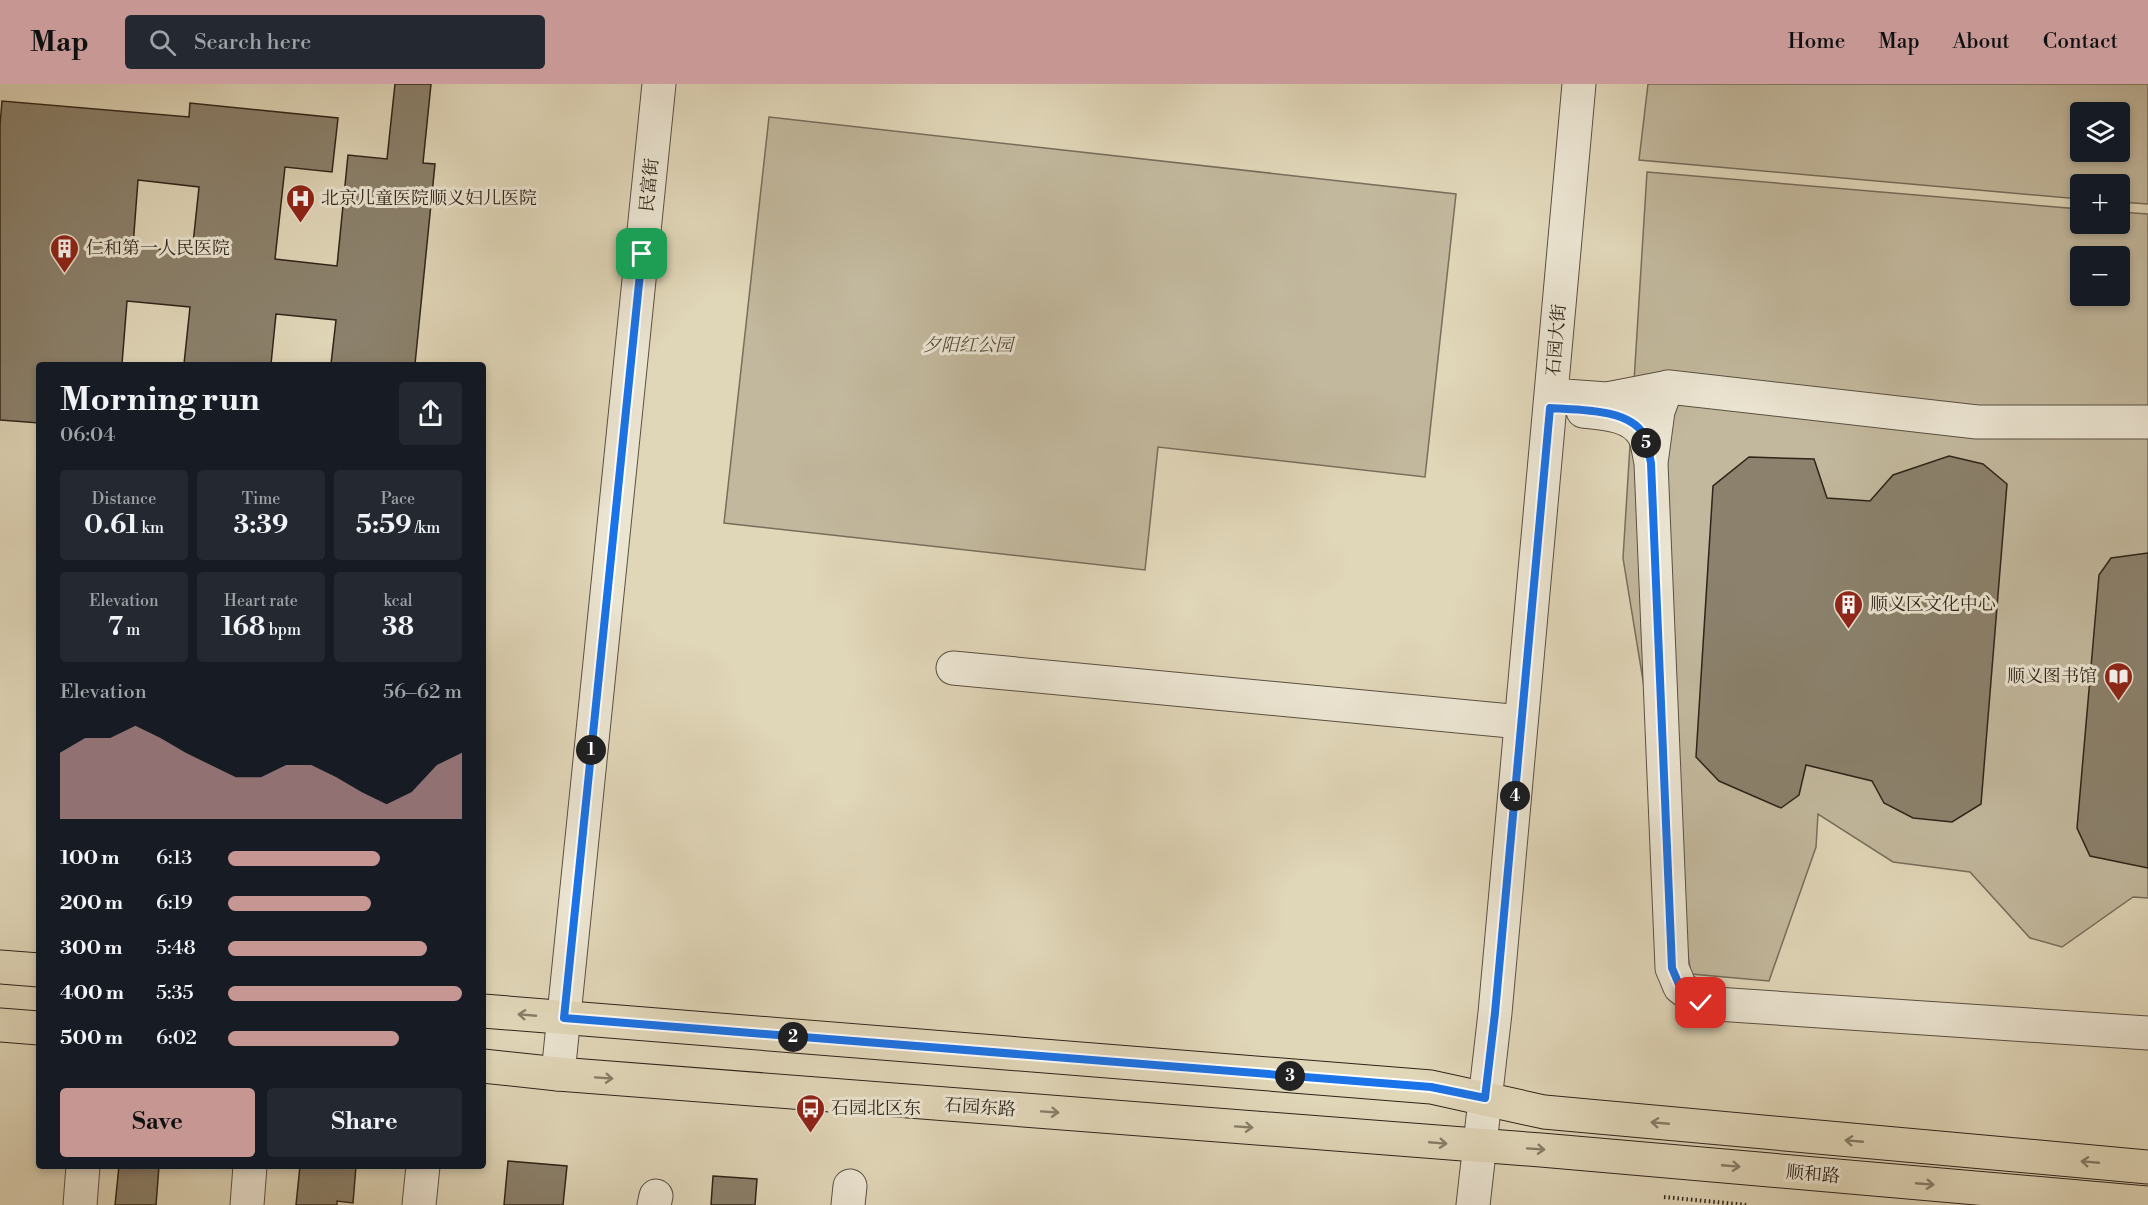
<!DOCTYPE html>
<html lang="en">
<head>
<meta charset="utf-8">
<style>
	body { margin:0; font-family:"Libre Bodoni","Noto Serif SC",serif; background:#242831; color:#f1f3f6; height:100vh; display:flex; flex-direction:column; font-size:22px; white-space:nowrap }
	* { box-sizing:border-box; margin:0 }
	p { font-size:20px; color:#9ea1a6 }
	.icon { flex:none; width:33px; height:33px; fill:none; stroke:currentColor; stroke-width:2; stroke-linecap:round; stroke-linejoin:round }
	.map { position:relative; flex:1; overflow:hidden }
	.panel { position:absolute; left:36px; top:278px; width:450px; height:807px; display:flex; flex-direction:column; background:#171b24; border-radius:6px; box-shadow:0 3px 9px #0003 }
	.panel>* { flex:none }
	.tools { position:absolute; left:2070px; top:18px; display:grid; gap:12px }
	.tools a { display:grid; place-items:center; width:60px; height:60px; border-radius:6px; background:#171b24; box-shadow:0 3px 9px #0003; font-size:30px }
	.pin { position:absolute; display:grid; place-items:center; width:51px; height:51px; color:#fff; margin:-26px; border-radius:12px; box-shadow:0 3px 9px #0006 }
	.km { position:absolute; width:30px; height:30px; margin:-15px; border-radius:50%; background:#222; color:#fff; font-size:16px; line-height:30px; text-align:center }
	.round { display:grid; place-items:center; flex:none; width:63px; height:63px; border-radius:6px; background:#242831 }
	.summary { display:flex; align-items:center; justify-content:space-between; height:102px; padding:0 24px }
	h1 { font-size:33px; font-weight:700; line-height:45px }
	.metrics { display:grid; grid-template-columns:repeat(3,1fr); gap:9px; height:102px; padding:6px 24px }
	.metrics div { display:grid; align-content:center; border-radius:6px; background:#242831; text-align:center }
	.metrics b { font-size:26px; font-weight:700 }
	.metrics small { font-size:16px; font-weight:400 }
	.metrics p { font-size:16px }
	.chart { height:168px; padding:12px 24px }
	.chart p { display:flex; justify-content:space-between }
	.chart svg { width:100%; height:108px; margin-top:6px; fill:#c59692; opacity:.7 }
	.action { display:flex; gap:12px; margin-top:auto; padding:12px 24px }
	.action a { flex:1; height:69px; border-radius:6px; background:#c59692; color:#111; font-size:24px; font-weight:700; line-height:69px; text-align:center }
	.action a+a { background:#242831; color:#f1f3f6 }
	ul { padding:0 24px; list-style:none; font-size:20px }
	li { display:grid; grid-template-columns:96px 72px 1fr; align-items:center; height:45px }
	li i { height:15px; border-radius:8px; background:#c59692 }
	header { display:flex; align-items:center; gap:36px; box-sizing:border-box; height:84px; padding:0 30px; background:#c59692; color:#111 }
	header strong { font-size:28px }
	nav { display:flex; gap:33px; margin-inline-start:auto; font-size:21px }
	.search { width:420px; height:54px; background:#242831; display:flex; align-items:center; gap:15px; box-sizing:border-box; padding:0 21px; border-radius:6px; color:#9ea1a6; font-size:22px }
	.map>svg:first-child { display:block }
	.green { fill:#c2b89d; stroke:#786e5b; stroke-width:1.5; fill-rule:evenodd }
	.building { fill:#8b816c; stroke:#2e2419; stroke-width:1.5; fill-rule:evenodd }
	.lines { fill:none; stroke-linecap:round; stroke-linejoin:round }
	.minor-casing { stroke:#5a5041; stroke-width:35 }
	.major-casing { stroke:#2e2419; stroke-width:35 }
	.path { stroke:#2e2419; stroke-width:4; stroke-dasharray:1.5 3; stroke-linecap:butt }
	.minor { stroke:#ebe4d1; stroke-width:33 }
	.major { stroke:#e0d6b8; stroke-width:33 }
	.oneway { stroke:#877d68 }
	.route-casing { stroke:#fff; stroke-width:12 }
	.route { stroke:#1a73e8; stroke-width:8 }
	.labels { text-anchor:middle; stroke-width:6; stroke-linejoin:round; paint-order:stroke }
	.street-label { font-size:18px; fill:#2e2419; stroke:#ebe4d1 }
	.poi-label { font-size:18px; fill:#2e2419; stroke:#ebe4d1; text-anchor:start }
	.park-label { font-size:18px; font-style:italic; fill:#53493a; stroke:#ebe4d1 }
</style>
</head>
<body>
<header>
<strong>Map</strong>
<div class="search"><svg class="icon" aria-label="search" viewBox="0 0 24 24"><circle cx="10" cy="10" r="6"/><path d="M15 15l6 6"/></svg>Search here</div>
<nav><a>Home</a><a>Map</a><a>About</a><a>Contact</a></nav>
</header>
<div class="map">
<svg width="2148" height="1121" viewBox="0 0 2148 1121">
	<rect width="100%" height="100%" fill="#e0d6b8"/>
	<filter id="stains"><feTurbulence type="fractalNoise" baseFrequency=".00333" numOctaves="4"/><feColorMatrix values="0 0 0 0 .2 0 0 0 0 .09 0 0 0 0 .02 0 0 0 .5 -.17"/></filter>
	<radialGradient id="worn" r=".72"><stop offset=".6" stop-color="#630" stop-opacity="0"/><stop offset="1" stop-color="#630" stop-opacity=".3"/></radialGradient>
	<!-- green -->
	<path class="green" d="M1648,0H2148V120L2120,118V100H2080V115L1639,76ZM2080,28H2120V68H2080Z
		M769,33L1456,110L1425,393L1158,363L1145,486L724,439Z
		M1647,88L2080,125V140H2120V128L2148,130V814L2133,813L2062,863L2030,854L1970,788L1893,778L1818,730L1816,763L1769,897L1691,890L1623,474ZM2080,172H2120V212H2080Z"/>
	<!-- building -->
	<path class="building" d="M395,0H431L423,79L435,80L415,280H331L336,236L276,230L271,280H184L190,223L127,217L122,280H39V339L0,336V41L2,17L189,33L190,19L338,34L332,88L285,83L275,175L337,182L348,71L387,75ZM138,96L199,103L192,169L133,162Z
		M1949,372L1983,380L2007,400L1981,720L1952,738L1913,734L1884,719L1872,697L1806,681L1799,711L1781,724L1719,697L1696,673L1713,402L1749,373L1814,375L1827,414L1870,417L1893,391Z
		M2148,469V784L2090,772L2077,744L2099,491L2111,474Z
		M508,1077L567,1082L563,1121H504Z
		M119,1082H159L156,1121H115Z
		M300,1082H356L353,1119L337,1117V1121H296Z
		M713,1092L757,1095L755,1121H711Z"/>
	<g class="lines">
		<defs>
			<path id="minor" d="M1667,303L1658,327L1651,379L1672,884L1680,903L1701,919L2148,949
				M1551,311L1607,315L1669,303L1977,338H2148
				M1583,327C1603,329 1632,330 1644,351C1648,358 1649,370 1651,379
				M953,584L1521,638
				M558,990L659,0
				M80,1121L83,1082
				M247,1121L250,1082
				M419,1121L423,1082
				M654,1121L656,1112
				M848,1121L850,1102
				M1473,1121L1495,929L1579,0"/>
			<path id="major" d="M0,883L39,886
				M483,927L1431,1003L1544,1028L2148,1083
				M0,941L39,944
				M483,982L558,990L1541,1066L2148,1119"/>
		</defs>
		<!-- minor casing -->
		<use href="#minor" class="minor-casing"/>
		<!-- major casing -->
		<use href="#major" class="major-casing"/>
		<!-- path -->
		<path class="path" d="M1664,1113L1747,1121"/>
		<!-- minor -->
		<use href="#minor" class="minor"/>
		<!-- major -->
		<use href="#major" class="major"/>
	</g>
	<!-- one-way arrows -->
	<defs><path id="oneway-shaft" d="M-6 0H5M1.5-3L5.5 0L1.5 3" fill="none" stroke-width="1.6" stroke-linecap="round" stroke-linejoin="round" transform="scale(1.5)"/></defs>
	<g class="oneway">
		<use href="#oneway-shaft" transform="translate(527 931) rotate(-175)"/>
		<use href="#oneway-shaft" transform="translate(604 994) rotate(4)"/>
		<use href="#oneway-shaft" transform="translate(1050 1028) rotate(4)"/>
		<use href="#oneway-shaft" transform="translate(1660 1039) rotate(-175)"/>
		<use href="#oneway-shaft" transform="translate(1244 1043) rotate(4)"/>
		<use href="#oneway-shaft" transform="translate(1854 1057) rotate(-175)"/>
		<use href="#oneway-shaft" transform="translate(1438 1059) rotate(5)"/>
		<use href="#oneway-shaft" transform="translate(1536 1065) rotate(4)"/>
		<use href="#oneway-shaft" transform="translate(2090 1078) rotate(-175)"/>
		<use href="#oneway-shaft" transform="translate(1731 1082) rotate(5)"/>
		<use href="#oneway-shaft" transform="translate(1925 1100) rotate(5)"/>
	</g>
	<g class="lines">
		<defs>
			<path id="route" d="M642,170L564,934L1431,1003L1485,1014L1495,929L1550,324C1576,326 1629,324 1644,351C1648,358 1649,370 1651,379L1672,884L1680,903L1701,919"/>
		</defs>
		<!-- route casing -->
		<use href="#route" class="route-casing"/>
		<!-- route -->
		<use href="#route" class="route"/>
	</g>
	<!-- icons -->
	<defs>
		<symbol id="hospital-pin" viewBox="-11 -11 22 30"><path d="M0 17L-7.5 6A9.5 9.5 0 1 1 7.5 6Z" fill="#8f2418" stroke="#ebe4d1"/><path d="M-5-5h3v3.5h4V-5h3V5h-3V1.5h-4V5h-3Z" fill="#fff"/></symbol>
		<symbol id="building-pin" viewBox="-11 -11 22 30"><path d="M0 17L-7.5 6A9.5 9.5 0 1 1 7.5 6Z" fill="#8f2418" stroke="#ebe4d1"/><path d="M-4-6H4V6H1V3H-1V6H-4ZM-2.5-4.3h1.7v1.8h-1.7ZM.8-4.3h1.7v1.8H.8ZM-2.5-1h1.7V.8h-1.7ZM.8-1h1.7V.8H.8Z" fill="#fff"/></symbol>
		<symbol id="library-pin" viewBox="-11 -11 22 30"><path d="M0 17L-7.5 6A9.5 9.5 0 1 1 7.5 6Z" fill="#8f2418" stroke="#ebe4d1"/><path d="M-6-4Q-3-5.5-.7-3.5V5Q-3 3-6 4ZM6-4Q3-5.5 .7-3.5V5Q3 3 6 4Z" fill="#fff"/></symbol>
		<symbol id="bus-pin" viewBox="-11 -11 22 30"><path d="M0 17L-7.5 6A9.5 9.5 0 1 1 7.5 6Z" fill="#8f2418" stroke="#ebe4d1"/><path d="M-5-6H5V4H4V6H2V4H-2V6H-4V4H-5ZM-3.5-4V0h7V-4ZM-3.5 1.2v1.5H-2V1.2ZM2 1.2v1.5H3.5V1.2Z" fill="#fff"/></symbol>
	</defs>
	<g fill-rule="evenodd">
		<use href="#hospital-pin" x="284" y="98" width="33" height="45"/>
		<use href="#building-pin" x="48" y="148" width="33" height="45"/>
		<use href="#building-pin" x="1832" y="504" width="33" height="45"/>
		<use href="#library-pin" x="2102" y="576" width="33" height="45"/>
		<use href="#bus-pin" x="794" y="1008" width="33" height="45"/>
	</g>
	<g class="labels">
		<!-- street labels -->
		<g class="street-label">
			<text transform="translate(649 101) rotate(-84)" y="6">民富街</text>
			<text transform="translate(1556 256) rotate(-85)" y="6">石园大街</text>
			<text transform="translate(980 1023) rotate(4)" y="6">石园东路</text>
			<text transform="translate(1813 1090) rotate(5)" y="6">顺和路</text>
		</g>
		<!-- poi labels -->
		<g class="poi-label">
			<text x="321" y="120">北京儿童医院顺义妇儿医院</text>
			<text x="86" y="170">仁和第一人民医院</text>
			<text x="1870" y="526">顺义区文化中心</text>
			<text x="2097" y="598" text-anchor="end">顺义图书馆</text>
			<text x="831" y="1030">石园北区东</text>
		</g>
		<!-- park labels -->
		<g class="park-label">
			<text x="968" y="267">夕阳红公园</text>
		</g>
	</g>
	<rect width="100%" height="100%" filter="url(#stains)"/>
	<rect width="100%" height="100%" fill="url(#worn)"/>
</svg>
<div class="tools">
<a><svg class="icon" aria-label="layers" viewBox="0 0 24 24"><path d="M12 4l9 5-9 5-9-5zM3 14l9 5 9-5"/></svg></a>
<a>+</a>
<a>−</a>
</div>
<div class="pin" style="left:642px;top:170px;background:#1e9e55"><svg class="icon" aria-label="arrive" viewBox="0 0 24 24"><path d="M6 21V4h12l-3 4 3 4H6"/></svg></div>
<div class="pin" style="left:1701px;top:919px;background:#d93025"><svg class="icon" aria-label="check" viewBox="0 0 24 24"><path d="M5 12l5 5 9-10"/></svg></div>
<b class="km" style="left:591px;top:666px">1</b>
<b class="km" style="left:793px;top:953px">2</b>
<b class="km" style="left:1290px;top:992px">3</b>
<b class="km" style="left:1515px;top:712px">4</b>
<b class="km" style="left:1646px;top:359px">5</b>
<section class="panel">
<div class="summary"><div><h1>Morning run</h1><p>06:04</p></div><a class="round"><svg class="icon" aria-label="share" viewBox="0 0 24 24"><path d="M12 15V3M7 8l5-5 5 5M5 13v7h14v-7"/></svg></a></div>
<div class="metrics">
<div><p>Distance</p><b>0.61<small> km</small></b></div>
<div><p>Time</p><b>3:39</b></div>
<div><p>Pace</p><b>5:59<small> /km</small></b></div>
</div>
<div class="metrics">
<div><p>Elevation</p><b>7<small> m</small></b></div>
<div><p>Heart rate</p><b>168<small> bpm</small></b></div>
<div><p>kcal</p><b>38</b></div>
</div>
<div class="chart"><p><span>Elevation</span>56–62 m</p>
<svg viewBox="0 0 160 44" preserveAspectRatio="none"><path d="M0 44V17L10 11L20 11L30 6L40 11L50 17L60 22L70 27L80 27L90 22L100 22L110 27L120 33L130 38L140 33L150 22L160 17V44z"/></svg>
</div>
<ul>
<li><b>100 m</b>6:13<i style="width:65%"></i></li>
<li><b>200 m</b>6:19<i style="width:61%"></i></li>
<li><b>300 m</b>5:48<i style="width:85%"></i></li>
<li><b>400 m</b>5:35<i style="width:100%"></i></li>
<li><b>500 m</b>6:02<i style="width:73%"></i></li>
</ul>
<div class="action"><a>Save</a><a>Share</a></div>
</section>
</div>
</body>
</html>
